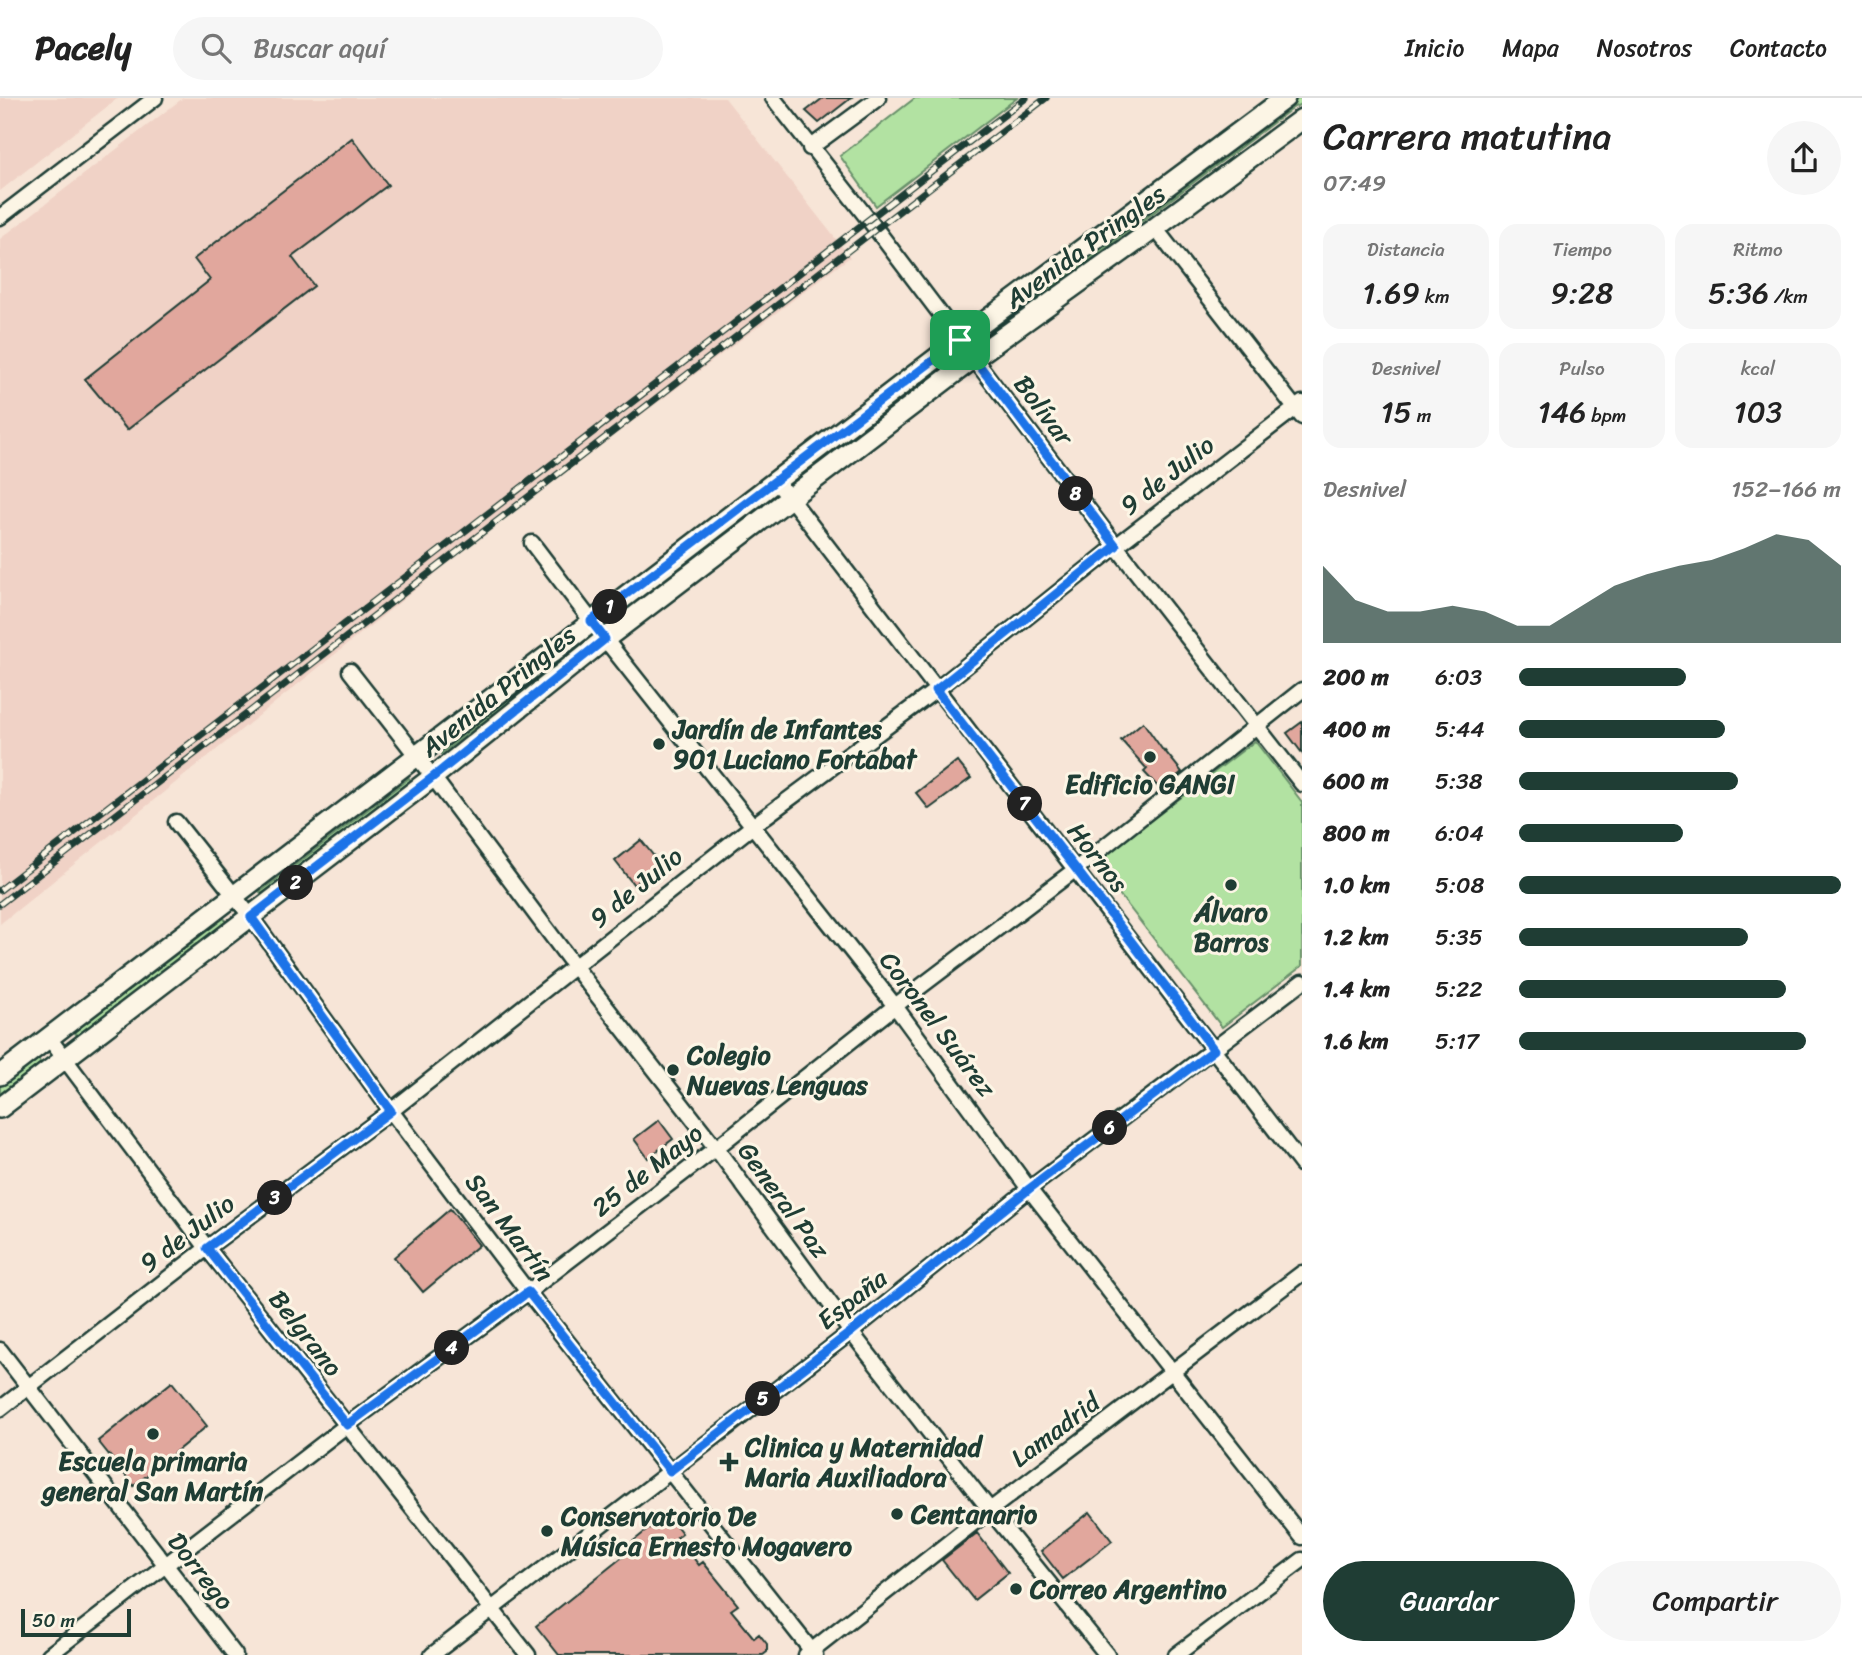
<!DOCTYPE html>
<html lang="es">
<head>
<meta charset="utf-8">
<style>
	body { margin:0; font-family:Sriracha,sans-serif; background:#f6f6f6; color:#222; height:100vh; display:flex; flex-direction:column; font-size:26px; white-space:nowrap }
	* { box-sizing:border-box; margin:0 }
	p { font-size:23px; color:#767676 }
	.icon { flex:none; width:38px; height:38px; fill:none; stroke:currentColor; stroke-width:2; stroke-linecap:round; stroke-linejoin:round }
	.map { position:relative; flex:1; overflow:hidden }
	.drawer { display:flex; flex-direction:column; background:#fff; width:560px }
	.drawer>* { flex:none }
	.scale { position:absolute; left:21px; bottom:18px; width:110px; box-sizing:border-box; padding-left:7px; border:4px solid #1f3d34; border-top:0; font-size:19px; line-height:24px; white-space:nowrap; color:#1f3d34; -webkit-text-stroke:5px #fcf5e5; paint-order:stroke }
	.pin { position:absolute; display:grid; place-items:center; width:60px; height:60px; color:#fff; margin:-30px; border-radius:14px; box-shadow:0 4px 10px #0006 }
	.km { position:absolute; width:35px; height:35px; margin:-18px; border-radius:50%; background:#222; color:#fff; font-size:19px; line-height:35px; text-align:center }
	.round { display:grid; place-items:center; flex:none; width:74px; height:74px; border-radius:37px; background:#f6f6f6 }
	.head { display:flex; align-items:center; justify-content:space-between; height:119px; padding:0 21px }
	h1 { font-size:38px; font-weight:600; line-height:52px }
	.metrics { display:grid; grid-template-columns:repeat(3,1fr); gap:10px; height:119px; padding:7px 21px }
	.metrics div { display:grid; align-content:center; border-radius:18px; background:#f6f6f6; text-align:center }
	.metrics b { font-size:30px; font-weight:600 }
	.metrics small { font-size:19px; font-weight:400 }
	.metrics p { font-size:19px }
	.chart { height:196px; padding:14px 21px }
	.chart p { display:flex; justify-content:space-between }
	.chart svg { width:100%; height:126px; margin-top:7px; fill:#1f3d34; opacity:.7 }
	.action { display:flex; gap:14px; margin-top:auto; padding:14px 21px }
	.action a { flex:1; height:80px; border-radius:42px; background:#1f3d34; color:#fff; font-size:28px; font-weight:600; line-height:80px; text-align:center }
	.action a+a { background:#f6f6f6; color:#222 }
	ul { padding:0 21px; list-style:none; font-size:23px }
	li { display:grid; grid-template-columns:112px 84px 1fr; align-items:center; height:52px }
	li i { height:18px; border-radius:9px; background:#1f3d34 }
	header { display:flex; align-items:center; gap:42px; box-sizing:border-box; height:98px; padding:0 35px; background:#fff; border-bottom:2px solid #e0e0e0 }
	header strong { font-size:33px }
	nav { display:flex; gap:38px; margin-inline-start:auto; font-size:24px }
	.search { width:490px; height:63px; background:#f6f6f6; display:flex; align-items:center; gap:18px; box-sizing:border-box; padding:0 24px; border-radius:38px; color:#767676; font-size:26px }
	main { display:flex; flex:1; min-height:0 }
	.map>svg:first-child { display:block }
	.built { fill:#f0d2c6 }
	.green { fill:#b2e2a2; stroke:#68906b; stroke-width:2 }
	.building { fill:#e1a79d; stroke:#1f3d34; stroke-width:2 }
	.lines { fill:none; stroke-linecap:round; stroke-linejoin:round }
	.minor-casing { stroke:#1f3d34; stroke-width:19 }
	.major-casing { stroke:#1f3d34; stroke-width:24 }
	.minor { stroke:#fcf5e5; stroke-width:14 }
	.major { stroke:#fcf5e5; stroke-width:19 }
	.rail-casing { stroke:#1f3d34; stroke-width:7 }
	.rail { stroke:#fcf5e5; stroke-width:4.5; stroke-dasharray:13; stroke-linecap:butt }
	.route-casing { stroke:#fff; stroke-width:14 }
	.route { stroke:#1a73e8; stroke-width:9 }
	.poi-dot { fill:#1f3d34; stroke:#fcf5e5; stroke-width:2.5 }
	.labels { text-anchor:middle; stroke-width:6; stroke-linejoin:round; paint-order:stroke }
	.street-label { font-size:26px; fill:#1f3d34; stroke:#fcf5e5 }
	.poi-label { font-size:26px; font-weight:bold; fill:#1f3d34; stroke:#fcf5e5; text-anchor:start }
</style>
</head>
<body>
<header>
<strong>Pacely</strong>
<div class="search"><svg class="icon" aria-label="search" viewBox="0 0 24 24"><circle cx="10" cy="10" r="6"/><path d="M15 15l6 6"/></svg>Buscar aquí</div>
<nav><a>Inicio</a><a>Mapa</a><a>Nosotros</a><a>Contacto</a></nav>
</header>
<main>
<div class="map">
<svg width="1302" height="1557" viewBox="0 0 1302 1557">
	<rect width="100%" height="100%" fill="#f7e5d7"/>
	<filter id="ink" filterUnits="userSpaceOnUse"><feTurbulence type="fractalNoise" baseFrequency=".0143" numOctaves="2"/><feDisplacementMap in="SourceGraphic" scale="14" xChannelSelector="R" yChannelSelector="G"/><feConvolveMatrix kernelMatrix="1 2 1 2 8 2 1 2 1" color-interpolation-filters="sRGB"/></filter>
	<g filter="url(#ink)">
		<!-- built -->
		<path class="built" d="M0,0H118L0,93Z
			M183,0H725L850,159L493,429L0,826V141Z"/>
		<!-- green -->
		<path class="green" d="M915,0H1017L876,108L840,58Z
			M1295,0H1302V6L1294,9L989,238L985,233Z
			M945,265L948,270L799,383L796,379Z
			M758,405L762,410L613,523L609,519Z
			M587,538L590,543L441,656L438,652Z
			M1255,643L1302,704V868L1222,929L1095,765Z
			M409,680L413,685L264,798L260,794Z
			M224,820L227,825L78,938L74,934Z
			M37,960L41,965L0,996V988Z"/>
		<!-- building -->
		<path class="building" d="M823,0H851L819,25L806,13Z
			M352,40L388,87L292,159L314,188L127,332L85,281L210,182L194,161Z
			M1143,624L1164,654L1165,653L1182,674L1161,692L1144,674L1147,671L1121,642Z
			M1302,624V655L1287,635Z
			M957,663L971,680L929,711L916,695Z
			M641,742L660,766L634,787L615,763Z
			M659,1022L673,1041L648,1060L634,1041Z
			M450,1111L479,1147L423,1194L394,1159Z
			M172,1284L207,1328L134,1388L98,1343Z
			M1090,1414L1112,1443L1063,1481L1041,1453Z
			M667,1416L682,1435L677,1439L699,1467L703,1464L738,1507L731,1512L754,1540L759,1536L767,1546V1554L763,1557H559L536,1528L635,1449L631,1445Z
			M977,1435L1008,1475L974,1502L942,1462Z"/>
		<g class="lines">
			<defs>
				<path id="minor" d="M773,0L876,131L1116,448L1302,686
					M810,50L878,0
					M0,119L155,0
					M1155,130L1302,319
					M775,383L791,401L1302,1067
					M532,445L605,541L895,908L1029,1091L1302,1439
					M350,573L433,679L575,869L716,1050L851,1234L990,1412L1107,1557
					M176,724L251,819L391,1013L528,1194L815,1557
					M49,940L207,1150L528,1557
					M0,1252L235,1557
					M0,1311L207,1150L391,1013L754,727L936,592L1116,448L1302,305
					M49,1557L347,1327L528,1194L716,1050L895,908L1076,771L1302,592
					M432,1557L851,1234L1029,1091L1302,884
					M806,1557L990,1412L1302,1175
					M1176,1557L1302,1462"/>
				<path id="major" d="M0,977L960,242L1285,0
					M0,1010L433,679L605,541L974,260L1155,130L1302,21"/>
			</defs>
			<!-- minor casing -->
			<use href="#minor" class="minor-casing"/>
			<!-- major casing -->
			<use href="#major" class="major-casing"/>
			<!-- minor -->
			<use href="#minor" class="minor"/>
			<!-- major -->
			<use href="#major" class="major"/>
			<defs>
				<path id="rail" d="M0,792L1026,0
					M0,806L1046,0"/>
			</defs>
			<!-- rail casing -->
			<use href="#rail" class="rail-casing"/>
			<!-- rail -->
			<use href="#rail" class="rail"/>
		</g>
	</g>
	<g class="lines" filter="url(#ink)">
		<defs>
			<path id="route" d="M960,242L1116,448L936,592L1076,771L1214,952L1029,1091L851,1234L670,1373L528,1194L347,1327L207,1150L391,1013L251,819L433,679L605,541L591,523Z"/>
		</defs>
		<!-- route casing -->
		<use href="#route" class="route-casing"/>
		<!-- route -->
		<use href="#route" class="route"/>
	</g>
	<!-- markers -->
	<g class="poi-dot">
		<circle cx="659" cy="646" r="7"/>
		<circle cx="1150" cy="659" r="7"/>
		<circle cx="1231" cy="787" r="7"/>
		<circle cx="673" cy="972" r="7"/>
		<circle cx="153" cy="1336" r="7"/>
		<path d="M725.5 1353.5h7v7h7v7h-7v7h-7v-7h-7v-7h7z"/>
		<circle cx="897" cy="1416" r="7"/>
		<circle cx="547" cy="1433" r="7"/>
		<circle cx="1016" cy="1491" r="7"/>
	</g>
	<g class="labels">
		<!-- street labels -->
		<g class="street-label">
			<text transform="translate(1085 148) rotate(-36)" y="9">Avenida Pringles</text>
			<text transform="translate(1044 312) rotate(53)" y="9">Bolívar</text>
			<text transform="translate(1167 377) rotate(-38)" y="9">9 de Julio</text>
			<text transform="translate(498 593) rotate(-39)" y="9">Avenida Pringles</text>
			<text transform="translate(1098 759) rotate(52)" y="9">Hornos</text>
			<text transform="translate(636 789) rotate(-39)" y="9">9 de Julio</text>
			<text transform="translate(938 926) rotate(53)" y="9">Coronel Suárez</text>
			<text transform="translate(647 1072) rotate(-38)" y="9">25 de Mayo</text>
			<text transform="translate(784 1102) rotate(54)" y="9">General Paz</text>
			<text transform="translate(510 1129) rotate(53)" y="9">San Martín</text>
			<text transform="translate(187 1135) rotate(-37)" y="9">9 de Julio</text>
			<text transform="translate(852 1201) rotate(-38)" y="9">España</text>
			<text transform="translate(306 1235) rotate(52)" y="9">Belgrano</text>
			<text transform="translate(1055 1332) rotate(-37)" y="9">Lamadrid</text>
			<text transform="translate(201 1473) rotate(52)" y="9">Dorrego</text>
		</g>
		<!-- poi labels -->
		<g class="poi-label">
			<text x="673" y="640">Jardín de Infantes<tspan x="673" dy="30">901 Luciano Fortabat</tspan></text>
			<text x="1150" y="695" text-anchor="middle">Edificio GANGI</text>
			<text x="1231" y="823" text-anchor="middle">Álvaro<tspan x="1231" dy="30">Barros</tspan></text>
			<text x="687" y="966">Colegio<tspan x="687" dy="30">Nuevas Lenguas</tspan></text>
			<text x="745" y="1358">Clinica y Maternidad<tspan x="745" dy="30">Maria Auxiliadora</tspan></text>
			<text x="153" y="1372" text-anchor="middle">Escuela primaria<tspan x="153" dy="30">general San Martín</tspan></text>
			<text x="911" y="1425">Centanario</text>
			<text x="561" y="1427">Conservatorio De<tspan x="561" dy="30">Música Ernesto Mogavero</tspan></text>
			<text x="1030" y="1500">Correo Argentino</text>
		</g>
	</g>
</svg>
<div class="scale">50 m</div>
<div class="pin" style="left:960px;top:242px;background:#1e9e55"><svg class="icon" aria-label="arrive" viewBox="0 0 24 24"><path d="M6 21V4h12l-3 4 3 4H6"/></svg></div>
<b class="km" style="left:610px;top:509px">1</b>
<b class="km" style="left:296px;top:785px">2</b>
<b class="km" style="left:275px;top:1100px">3</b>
<b class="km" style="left:452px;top:1250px">4</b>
<b class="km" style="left:763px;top:1301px">5</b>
<b class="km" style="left:1110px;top:1030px">6</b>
<b class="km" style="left:1025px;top:706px">7</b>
<b class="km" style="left:1076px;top:396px">8</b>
</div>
<section class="drawer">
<div class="head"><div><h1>Carrera matutina</h1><p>07:49</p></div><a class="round"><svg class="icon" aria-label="share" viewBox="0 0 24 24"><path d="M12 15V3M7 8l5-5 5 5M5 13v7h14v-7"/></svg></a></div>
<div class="metrics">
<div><p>Distancia</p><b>1.69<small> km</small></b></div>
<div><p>Tiempo</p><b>9:28</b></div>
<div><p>Ritmo</p><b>5:36<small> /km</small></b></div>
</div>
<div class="metrics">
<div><p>Desnivel</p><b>15<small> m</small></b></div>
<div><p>Pulso</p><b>146<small> bpm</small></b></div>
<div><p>kcal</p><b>103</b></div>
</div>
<div class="chart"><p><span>Desnivel</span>152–166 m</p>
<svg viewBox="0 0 160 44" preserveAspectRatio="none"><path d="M0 44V17L10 29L20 33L30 33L40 31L50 33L60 38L70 38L80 31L90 24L100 20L110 17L120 15L130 11L140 6L150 8L160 17V44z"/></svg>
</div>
<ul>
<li><b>200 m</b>6:03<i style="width:52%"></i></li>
<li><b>400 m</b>5:44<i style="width:64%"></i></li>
<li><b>600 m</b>5:38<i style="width:68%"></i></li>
<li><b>800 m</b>6:04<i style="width:51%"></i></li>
<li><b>1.0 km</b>5:08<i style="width:100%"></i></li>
<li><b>1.2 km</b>5:35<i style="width:71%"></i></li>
<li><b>1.4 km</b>5:22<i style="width:83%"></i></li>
<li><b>1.6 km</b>5:17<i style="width:89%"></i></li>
</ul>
<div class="action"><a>Guardar</a><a>Compartir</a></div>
</section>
</main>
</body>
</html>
